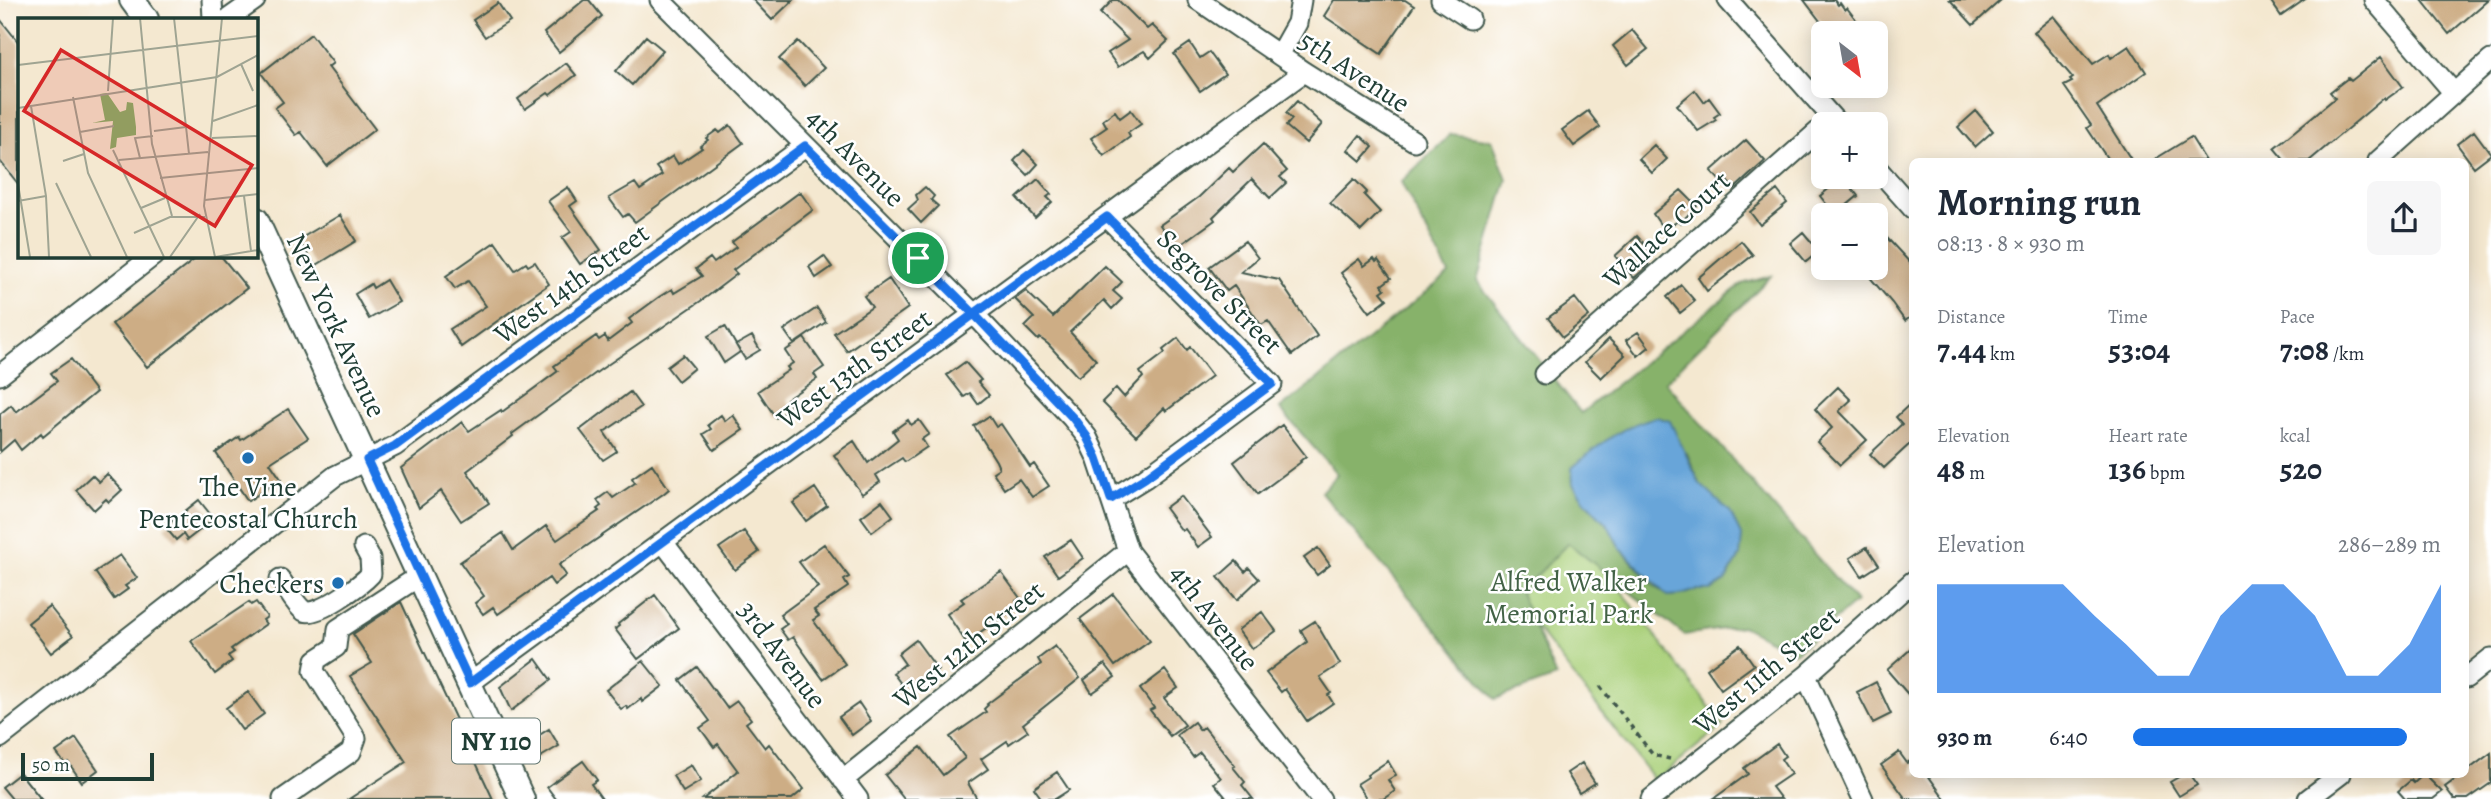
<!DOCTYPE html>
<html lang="en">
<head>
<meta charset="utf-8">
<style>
	body { margin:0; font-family:Alegreya,serif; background:#f6f6f7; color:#1f2937; height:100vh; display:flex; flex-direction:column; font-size:26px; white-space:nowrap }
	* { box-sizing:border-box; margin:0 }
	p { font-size:23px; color:#747a83 }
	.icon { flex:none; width:38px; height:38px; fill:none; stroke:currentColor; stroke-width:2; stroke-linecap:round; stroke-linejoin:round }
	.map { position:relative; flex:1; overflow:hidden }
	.drawer { position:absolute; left:1909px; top:158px; width:560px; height:620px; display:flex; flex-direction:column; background:#fff; border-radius:10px; box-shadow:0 4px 18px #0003 }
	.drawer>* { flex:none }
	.needle { width:46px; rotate:149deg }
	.fabs { position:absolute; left:1811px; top:21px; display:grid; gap:14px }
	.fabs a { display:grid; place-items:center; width:77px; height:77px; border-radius:10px; background:#fff; box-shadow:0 4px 18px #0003; font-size:35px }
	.scale { position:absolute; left:21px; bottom:18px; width:133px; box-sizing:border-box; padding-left:7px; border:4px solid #1f3d34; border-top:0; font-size:19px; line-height:24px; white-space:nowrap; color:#1f3d34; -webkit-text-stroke:5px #fff; paint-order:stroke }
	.pin { position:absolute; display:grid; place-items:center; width:60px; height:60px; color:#fff; margin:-30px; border:4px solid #fff; border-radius:50%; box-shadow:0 2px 7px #0007 }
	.round { display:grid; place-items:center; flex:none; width:74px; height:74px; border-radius:10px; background:#f6f6f7 }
	.head { display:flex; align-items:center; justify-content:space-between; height:119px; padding:0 28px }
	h1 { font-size:38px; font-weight:600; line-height:52px }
	.figures { display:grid; grid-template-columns:repeat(3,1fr); gap:10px; height:119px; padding:7px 28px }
	.figures div { display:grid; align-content:center }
	.figures b { font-size:30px; font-weight:600 }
	.figures small { font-size:19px; font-weight:400 }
	.figures p { font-size:19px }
	.chart { height:196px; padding:14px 28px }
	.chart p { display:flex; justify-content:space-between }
	.chart svg { width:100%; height:126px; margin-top:7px; fill:#1a73e8; opacity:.7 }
	ul { padding:0 28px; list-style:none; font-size:23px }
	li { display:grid; grid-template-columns:112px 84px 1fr; align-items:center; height:52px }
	li i { height:18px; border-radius:9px; background:#1a73e8 }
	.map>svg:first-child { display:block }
	.green { fill:#aad07a; stroke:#648657; stroke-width:2 }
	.forest { fill:#87b26a; stroke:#53784f; stroke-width:2; fill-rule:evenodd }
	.water { fill:#67a5d9; stroke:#437186; stroke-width:2 }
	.building { fill:#cdad85 }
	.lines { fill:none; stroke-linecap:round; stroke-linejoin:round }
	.minor-casing { stroke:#3f574b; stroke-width:23 }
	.major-casing { stroke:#3f574b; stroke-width:28 }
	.path { stroke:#3f574b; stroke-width:3.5; stroke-dasharray:5 5; stroke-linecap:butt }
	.minor { stroke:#fff; stroke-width:19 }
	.major { stroke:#fff; stroke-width:24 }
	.route-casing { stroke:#fff; stroke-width:14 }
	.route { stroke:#1a73e8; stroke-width:9 }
	.poi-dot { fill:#1f6fb2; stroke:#fff; stroke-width:2.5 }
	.labels { text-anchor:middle; stroke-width:5; stroke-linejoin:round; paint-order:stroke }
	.shield { fill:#fff; stroke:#627771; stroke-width:2 }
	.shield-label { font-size:26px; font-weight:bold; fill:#1f3d34 }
	.street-label { font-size:28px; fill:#1f3d34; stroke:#fff }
	.poi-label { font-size:28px; fill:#1f3d34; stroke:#fff }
	.park-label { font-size:28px; fill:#426246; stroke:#fff }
	.inset-road { fill:none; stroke:#9fa492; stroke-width:2 }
	.view { fill:#d62828; fill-opacity:0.15; stroke:#d62828; stroke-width:3.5 }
	.inset-edge { fill:none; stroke:#1f3d34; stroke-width:3.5 }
</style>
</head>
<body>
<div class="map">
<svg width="2491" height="799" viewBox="0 0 2491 799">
	<rect width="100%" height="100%" fill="#fff"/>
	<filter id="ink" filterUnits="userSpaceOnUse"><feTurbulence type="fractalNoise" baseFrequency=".0143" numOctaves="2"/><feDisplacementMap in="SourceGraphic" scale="14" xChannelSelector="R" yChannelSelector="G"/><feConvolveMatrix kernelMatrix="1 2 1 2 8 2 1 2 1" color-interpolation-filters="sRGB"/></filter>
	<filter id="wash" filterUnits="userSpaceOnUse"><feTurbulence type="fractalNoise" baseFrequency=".00686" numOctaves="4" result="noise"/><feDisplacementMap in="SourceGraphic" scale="28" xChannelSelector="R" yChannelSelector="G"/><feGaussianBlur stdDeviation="1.57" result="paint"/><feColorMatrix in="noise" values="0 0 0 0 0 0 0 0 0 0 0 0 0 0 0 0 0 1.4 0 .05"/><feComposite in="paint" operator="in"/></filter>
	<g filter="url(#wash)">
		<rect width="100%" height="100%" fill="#f4e8d0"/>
		<!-- green -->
		<path class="green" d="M1572,526L1723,725L1655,781L1501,582Z"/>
		<!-- forest -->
		<path class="forest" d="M1451,134L1492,140L1507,179L1477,281L1581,413L1742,284L1771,276L1665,382L1856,602L1795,653L1742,626L1684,635L1568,543L1520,593L1556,677L1495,699L1321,492L1337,474L1280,409L1449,274L1401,182ZM1596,448L1687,453L1700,484L1711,496L1740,556L1725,581L1710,590H1697L1681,595L1668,596L1653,585L1620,548L1608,525L1586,502L1573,484L1572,468Z"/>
		<!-- water -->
		<path class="water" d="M1657,417L1670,421L1700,484L1730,512L1742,537L1740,556L1725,581L1710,590H1697L1681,595L1667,596L1620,548L1608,525L1586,502L1573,484L1572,468C1597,446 1624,424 1657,417Z"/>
		<g id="blocks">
			<!-- building -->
			<path class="building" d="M584,0H589L602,16L559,52L544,33Z
				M753,0H793L772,20Z
				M1113,0H1118L1147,29L1152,25L1168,41L1150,58L1144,51L1118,67L1108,53L1128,40L1100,13Z
				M1334,0H1405L1414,6L1381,54L1324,16Z
				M1804,0H1834L1838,5L1840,3L1845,10L1847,8L1860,25L1850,33H1837L1831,27L1827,30Z
				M1950,0H2001L1973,25Z
				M2270,0H2304L2281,16Z
				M2422,0H2488L2449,34Z
				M498,3L510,21L485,37L473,20Z
				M2054,16L2093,64L2109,54L2111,58L2129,46L2146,72L2097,106L2132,161H2109L2087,128L2091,125L2064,86L2072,82L2070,80L2073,78L2034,32Z
				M0,19L19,43V185L0,161Z
				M1632,30L1648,49L1628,65L1613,46Z
				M311,34L333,63L328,67L375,129L327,166L301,132L296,135L275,108L283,102L261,73Z
				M646,36L663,50L632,85L616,71Z
				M798,41L824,68L805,86L779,59Z
				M1190,43L1200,58L1209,52L1225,74L1200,91L1174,54Z
				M2381,57L2403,87L2385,100L2384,98L2309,161H2285L2274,148L2335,98L2330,92L2348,78L2351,81Z
				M566,63L576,75L550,95L548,93L525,109L518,99Z
				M1695,90L1704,102L1709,98L1720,113L1714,117L1716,120L1698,131L1677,105Z
				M1297,101L1322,124L1306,143L1286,126L1292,119L1286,113Z
				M1131,110L1141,124L1128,133L1130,137L1104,156L1091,138L1107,127L1103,120L1115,111L1120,118Z
				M1588,111L1600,127L1574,146L1562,130Z
				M1976,111L1993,131L1975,147L1958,127Z
				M730,125L743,143L635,222L628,214L623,217L609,198L635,183L640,190L662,175L656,167L673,156L678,164L702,148L700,146L708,140L706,138L717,130L720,133Z
				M2474,131L2491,154L2474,167L2457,144Z
				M1360,135L1373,147L1361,161L1348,150Z
				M2191,137L2206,161H2152Z
				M1746,140L1765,161L1734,189L1727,181L1724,185L1711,171Z
				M1263,144L1287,171L1280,177L1286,183L1270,198L1252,179L1213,217L1215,220L1176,248L1160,225L1199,197L1229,168L1233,172Z
				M1654,145L1667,159L1652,173L1639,159Z
				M1024,150L1038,164L1028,175L1014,161Z
				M1843,177L1858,196L1835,215L1820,196Z
				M1038,179L1051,194L1047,197L1052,202L1035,218L1017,198Z
				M1354,179L1367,192L1364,195L1380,212L1361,231L1330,203Z
				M568,187L577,201L570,206L601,250L580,264L562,238L571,232L548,201Z
				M925,187L934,196L931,200L938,206L921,223L908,209L918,200L916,195Z
				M1681,190L1697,206L1680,223L1678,221L1664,230L1653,214Z
				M1777,190L1787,203L1760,225L1750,212Z
				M800,192L813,210L733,270L737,274L708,296L600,370L512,434L513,436L467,471L489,503L461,521L441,491L419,508L401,468L462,422L469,431L501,410L502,412L558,371L554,366L596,336L599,340L605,336L608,341L632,323L629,319L659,297L672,289L674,293L702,276L696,269L710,258L714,263L736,247L732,242Z
				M340,215L356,241L315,266L298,240Z
				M1876,226L1913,266V315L1905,321L1892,303L1867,274L1876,268Z
				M1803,232L1819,251L1806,262L1790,243Z
				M1637,236L1653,254L1645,261L1649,265L1634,278L1615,256Z
				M1245,241L1258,258L1241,272L1279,280L1317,336L1292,355L1268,321L1261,325L1234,286L1227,291L1209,267Z
				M1741,241L1753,255L1707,291L1698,278Z
				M495,242L515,270L526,263L528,266L535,262L549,284L461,347L450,329L486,306L468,281L455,289L446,276Z
				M199,256H221L247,288L147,367L112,324Z
				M824,256L832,267L816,278L809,267Z
				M1359,259L1364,266L1374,259L1376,262L1378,260L1391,278L1382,285L1385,289L1381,292L1387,299L1370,312L1341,273Z
				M1105,266L1122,282L1113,291L1122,299L1112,309L1104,300L1070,332L1096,360L1078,377L1048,344L1040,338L1038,340L1025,327L1034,318L1015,299L1026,291L1053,317Z
				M889,279L908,308L847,351L834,333L872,307L864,296Z
				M386,280L399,302L369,319L355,294L371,284L373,288Z
				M1681,285L1695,301L1680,313L1667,297Z
				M1575,298L1589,316L1563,337L1548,318Z
				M817,308L826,322L794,344L784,330Z
				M725,326L740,352L724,363L708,336Z
				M1638,332L1649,347L1638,356L1626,340Z
				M752,336L760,350L745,359L736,345Z
				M804,338L824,367L814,374L817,379L787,399L792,408L776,418L758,391L789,370L787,367L793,363L785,351Z
				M1178,338L1187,350L1190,347L1212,376L1166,411L1164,408L1136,436L1102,402L1116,388L1124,397L1143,377L1140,372L1165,353L1163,350Z
				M1609,339L1625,355L1601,378L1585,362Z
				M683,355L694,368L678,381L667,367Z
				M71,359L96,392L43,436L41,433L21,450L14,440L0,452V414L11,405L16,412L57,381L51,373Z
				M965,362L981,380L978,382L989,395L978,404L970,393L964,397L947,375Z
				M1838,387L1851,400L1839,411L1867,440L1840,465L1817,442L1832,428L1815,409Z
				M630,392L641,407L604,432L617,451L603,460L580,430Z
				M1913,401V441L1884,468L1870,454L1902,424L1896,417Z
				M288,409L308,438L270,463L281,479L248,501L216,453L239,437L241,440Z
				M721,415L725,421L733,415L743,430L714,450L703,434L711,429L708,425Z
				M989,416L996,427L1001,424L1030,467L1034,464L1049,486L1032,497L1019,479L1004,489L993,472L999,468L996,461L974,426Z
				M908,420L911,425L919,420L929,434L922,439L927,447L905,462L902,458L876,475L880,482L862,494L834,455L854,441L868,463L898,439L893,431Z
				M1282,425L1306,456L1300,461L1301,462L1258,494L1234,462Z
				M652,464L669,489L663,494L559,565L566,575L554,585L549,578L498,614L493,607L483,614L475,603L484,596L460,562L503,533L513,550L546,526L557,540L599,511L597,509L601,506L597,500L608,492L613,498L635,483L632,478Z
				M107,474L122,490L109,502L106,499L94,510L76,490L92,475L99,482Z
				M815,488L827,506L806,521L793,503Z
				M1181,496L1212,537L1198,547L1185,529L1182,531L1165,508Z
				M199,500L214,519L187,540L183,534L176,540L165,527Z
				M882,501L893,516L872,532L861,517Z
				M744,531L759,552L735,570L719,548Z
				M1071,540L1083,558L1058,576L1045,557Z
				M824,544L849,577L844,580L848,587L814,610L819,616L813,620L845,664L823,679L793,637L788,640L780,629L787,624L780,615L818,587L799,562Z
				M1867,547L1879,565L1862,576L1850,558Z
				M1318,548L1330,565L1317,575L1304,558Z
				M120,555L137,578L125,586L128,589L114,599L95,572Z
				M1236,561L1245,572L1249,568L1259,579L1237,600L1218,577Z
				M1001,572L1020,598L1016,601L1019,605L966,642L947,614L964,602L961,599Z
				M1113,594L1150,641L1115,666L1080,619Z
				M655,595L679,628L638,659L615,629L619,626L618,624Z
				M249,602L251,605L256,602L267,617L263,620L266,624L231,649L234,652L228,656L232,661L215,674L191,641Z
				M401,602L493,799H349L406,762L350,676L372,663L353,634Z
				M49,606L73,636L51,653L28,623Z
				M1262,612L1276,631L1252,649L1238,630Z
				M1315,621L1340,664L1320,677L1331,693L1328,695L1333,703L1307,721L1285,689L1281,692L1266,673L1307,642L1301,630Z
				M916,640L938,670L908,693L893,673L905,664L898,654Z
				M1740,645L1754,665L1721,689L1707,669Z
				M1055,646L1080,678L1023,724L1028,731L1009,744L1007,741L981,759L988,769L968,783L977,799H904L885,775L921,747L943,775L965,758L950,737L986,712L984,709L988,705L987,704L1041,664L1038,659Z
				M1913,647V700L1887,670Z
				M536,659L551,680L511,711L500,687Z
				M643,661L663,686L642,702L641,699L628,709L626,706L621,709L606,690Z
				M1105,664L1115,677L1092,693L1084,680Z
				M697,667L727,708L737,701L751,719L746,723L765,748L769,744L804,789L792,799H703L738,771L718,744L714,747L700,728L710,721L680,680Z
				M1165,670L1178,688L1164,698L1185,725L1170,736L1150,710L1154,708L1140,689Z
				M1876,682L1891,714L1873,723L1857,692Z
				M248,692L264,714L242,730L226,708Z
				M859,703L871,721L852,735L839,717Z
				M1194,722L1200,730L1204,727L1235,766L1233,767L1245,782L1242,785L1253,799H1227L1214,783L1221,778L1200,752L1193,757L1177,735Z
				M549,729L559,746L534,761L524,745Z
				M76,738L98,770L82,782L68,762L65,764L56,752Z
				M1777,744L1785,756L1781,759L1791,774L1772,787L1781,799H1713L1748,774L1744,768Z
				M1899,752L1907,763L1913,759V774H1927L1945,799H1906L1881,765Z
				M2491,753V783L2468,799H2454L2445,787Z
				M583,761L597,780L591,784L602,799H556L547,787Z
				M1388,761L1396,775L1388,780L1395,791L1383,799H1367L1357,784L1368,777L1367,775Z
				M1582,763L1595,783L1579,793L1567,773Z
				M691,765L701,781L683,792L673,776Z
				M1057,772L1069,790L1055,799H1042L1034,788Z
				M20,773L41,799H12L2,787Z
				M2184,774H2189L2197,785L2179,796L2170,782Z
				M2424,774L2442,792L2433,799H2405L2398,791L2411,780L2414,783Z"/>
		</g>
	</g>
	<g filter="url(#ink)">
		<use href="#blocks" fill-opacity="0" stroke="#3f574b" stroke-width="2"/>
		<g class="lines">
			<defs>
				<path id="minor" d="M212,0L213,19
					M660,0L974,314L1072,418L1087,437L1097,458L1128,551L1321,799
					M1198,0L1304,72L1414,141
					M1441,0L1470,19
					M1728,0L1838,124
					M2374,0L2454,93
					M228,19L255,0
					M1279,55L1297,23L1301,0
					M2378,161L2491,60
					M1876,167L1913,209
					M1107,217L1272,384L1145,478L1111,499
					M1545,374L1824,126
					M0,375L153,256
					M663,542L858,799
					M280,579C287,588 295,605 304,611C316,618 362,584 371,574L370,558L364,547
					M1806,676L1863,799
					M2466,678L2491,658
					M470,683L1304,72
					M0,738L335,476L395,446L805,146
					M843,780L1128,551
					M283,799L351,752L356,738L314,671L316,660L336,647L338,629L421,575
					M1651,799L1806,676L1913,581
					M2308,799L2341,774"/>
				<path id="major" d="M132,0L146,19
					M256,220L522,799"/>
			</defs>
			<!-- minor casing -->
			<use href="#minor" class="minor-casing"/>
			<!-- major casing -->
			<use href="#major" class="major-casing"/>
			<!-- path -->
			<path class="path" d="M1600,686L1653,755L1670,759"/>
			<!-- minor -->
			<use href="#minor" class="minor"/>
			<!-- major -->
			<use href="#major" class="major"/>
		</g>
	</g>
	<g class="lines" filter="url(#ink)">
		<defs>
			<path id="route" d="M918,258L805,146L395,446L367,460L470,683L974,314L1073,418L1087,437L1097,458L1111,499L1145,478L1272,384L1107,217L974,314L918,258"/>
		</defs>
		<!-- route casing -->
		<use href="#route" class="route-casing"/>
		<!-- route -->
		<use href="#route" class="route"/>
	</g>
	<!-- markers -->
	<g class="poi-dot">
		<circle cx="248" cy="458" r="7"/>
		<circle cx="338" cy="583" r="7"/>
	</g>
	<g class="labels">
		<!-- shield labels -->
		<rect class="shield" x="452" y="718.5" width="88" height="45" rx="5"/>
		<g class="shield-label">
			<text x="496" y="750">NY 110</text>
		</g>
		<!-- street labels -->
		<g class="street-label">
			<text transform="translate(1355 71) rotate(33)" y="10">5th Avenue</text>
			<text transform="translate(856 157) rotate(45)" y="10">4th Avenue</text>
			<text transform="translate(1666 229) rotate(-42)" y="10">Wallace Court</text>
			<text transform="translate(571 283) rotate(-36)" y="10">West 14th Street</text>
			<text transform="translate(1220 291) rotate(45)" y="10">Segrove Street</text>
			<text transform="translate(337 325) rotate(65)" y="10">New York Avenue</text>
			<text transform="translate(854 368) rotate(-36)" y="10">West 13th Street</text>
			<text transform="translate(1215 617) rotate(52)" y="10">4th Avenue</text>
			<text transform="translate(968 644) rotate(-39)" y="10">West 12th Street</text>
			<text transform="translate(783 654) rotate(53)" y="10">3rd Avenue</text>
			<text transform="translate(1766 670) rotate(-40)" y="10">West 11th Street</text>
		</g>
		<!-- poi labels -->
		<g class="poi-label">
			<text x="248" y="496">The Vine<tspan x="248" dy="32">Pentecostal Church</tspan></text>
			<text x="324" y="593" text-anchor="end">Checkers</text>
		</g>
		<!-- park labels -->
		<g class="park-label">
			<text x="1569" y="591">Alfred Walker<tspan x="1569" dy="32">Memorial Park</tspan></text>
		</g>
	</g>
	<!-- overview -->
	<g transform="translate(18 18)">
		<rect width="240" height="240" fill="#f4e8d0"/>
		<path d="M89,75L102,94L108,92L109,84L115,85L118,109V117L99,120L98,129L92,131L95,103L74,105L87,102L82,76Z" fill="#87b26a"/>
		<path class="inset-road" d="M122,0L134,126L154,198M156,0L171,136M223,46L235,73M0,47L240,18M90,73L95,0M55,79L70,155L109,239M13,88L28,178L31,239M0,90L199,59L240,37M195,103L240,87M136,113L168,109M62,114L96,108M194,120L240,118M95,132L146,239M122,140L117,120L135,118M101,142L190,134M45,143L66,136M142,160L240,150M38,165L73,239M0,166L12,239M226,178L233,233M187,182L240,176M0,183L28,178M123,190L147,180M116,215L152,199H187M152,239L182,196M197,239L240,232M197,239L186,188L204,0"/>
		<path class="view" d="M43,32L234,147L197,208L6,93Z"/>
		<rect width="240" height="240" class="inset-edge"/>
	</g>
</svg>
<div class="fabs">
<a><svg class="needle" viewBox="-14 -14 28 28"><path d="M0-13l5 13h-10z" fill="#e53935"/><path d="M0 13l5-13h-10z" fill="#747a83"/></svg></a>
<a>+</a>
<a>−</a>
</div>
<div class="scale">50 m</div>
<div class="pin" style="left:918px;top:258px;background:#1e9e55"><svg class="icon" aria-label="arrive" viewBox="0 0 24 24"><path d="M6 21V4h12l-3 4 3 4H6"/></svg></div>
<section class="drawer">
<div class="head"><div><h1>Morning run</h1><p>08:13 · 8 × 930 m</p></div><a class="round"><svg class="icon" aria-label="share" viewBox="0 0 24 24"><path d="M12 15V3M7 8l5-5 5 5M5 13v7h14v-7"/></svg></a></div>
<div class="figures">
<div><p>Distance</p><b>7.44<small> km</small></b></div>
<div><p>Time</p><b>53:04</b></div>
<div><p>Pace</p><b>7:08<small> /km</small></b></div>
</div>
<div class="figures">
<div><p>Elevation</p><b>48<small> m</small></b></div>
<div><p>Heart rate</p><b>136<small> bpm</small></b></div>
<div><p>kcal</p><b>520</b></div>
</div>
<div class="chart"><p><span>Elevation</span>286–289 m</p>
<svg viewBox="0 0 160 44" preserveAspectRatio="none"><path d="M0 44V6L10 6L20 6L30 6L40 6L50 17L60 27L70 38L80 38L90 17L100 6L110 6L120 17L130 38L140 38L150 27L160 6V44z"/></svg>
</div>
<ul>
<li><b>930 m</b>6:40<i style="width:89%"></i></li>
</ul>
</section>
</div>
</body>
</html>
